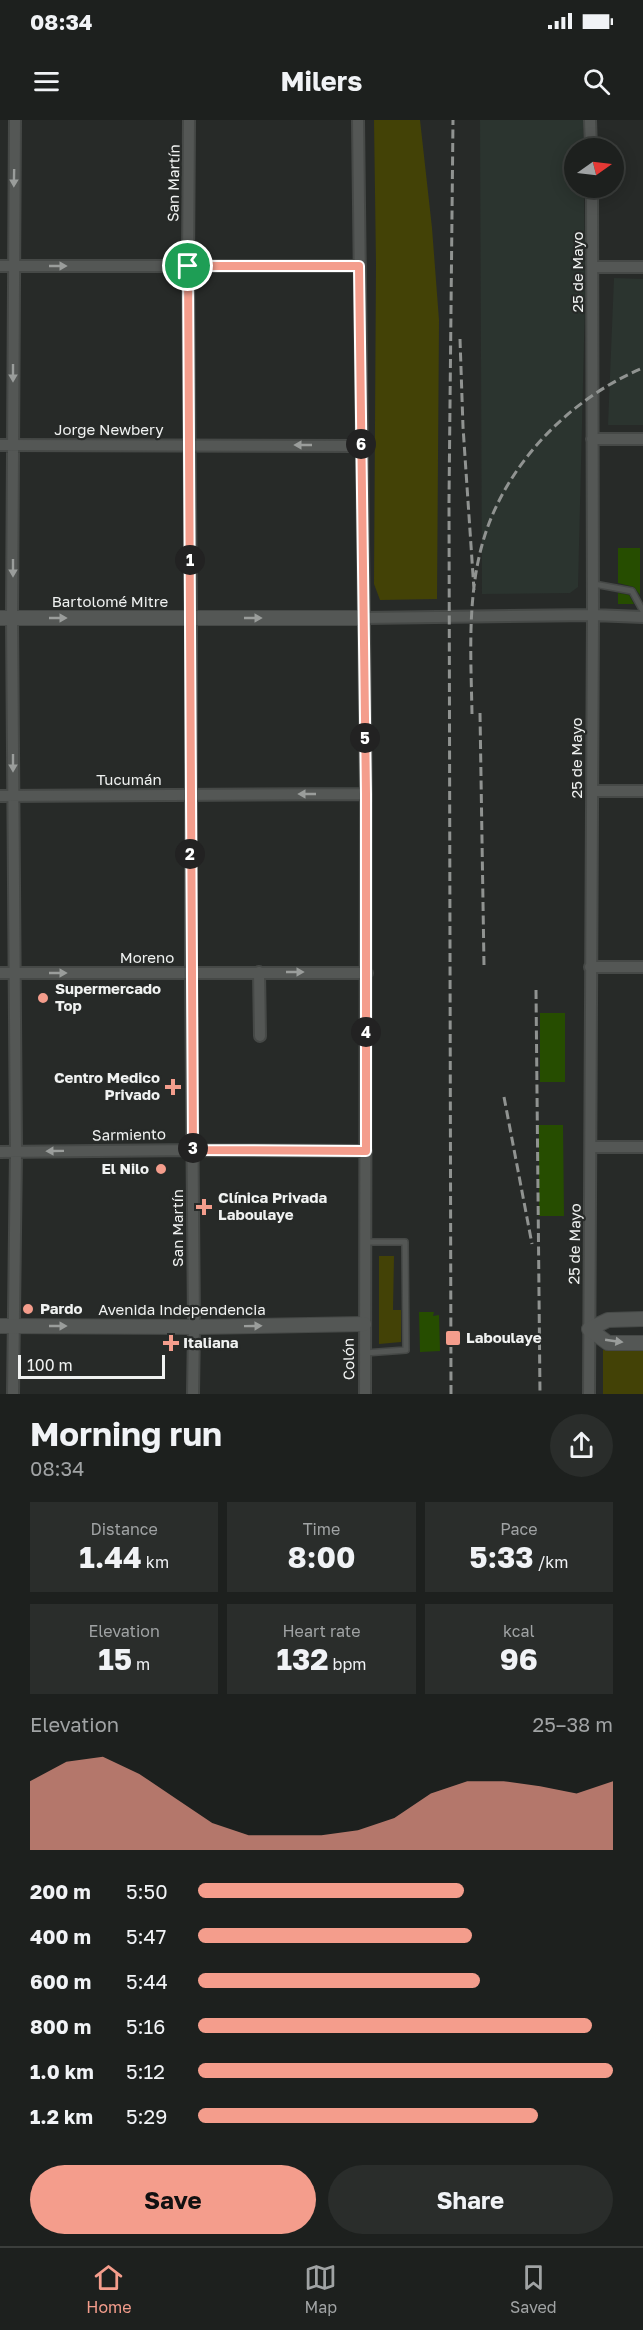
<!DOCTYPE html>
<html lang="en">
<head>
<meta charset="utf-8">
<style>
	body { margin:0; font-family:"Golos Text",sans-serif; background:#2a2d2b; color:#f1f3f6; height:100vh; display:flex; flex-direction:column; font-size:22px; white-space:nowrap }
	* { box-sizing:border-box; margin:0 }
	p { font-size:20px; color:#a0a3a4 }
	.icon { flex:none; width:33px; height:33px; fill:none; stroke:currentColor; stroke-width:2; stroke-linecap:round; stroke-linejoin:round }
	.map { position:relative; height:1274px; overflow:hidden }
	.side { display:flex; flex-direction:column; background:#1d201e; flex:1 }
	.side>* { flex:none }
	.needle { width:39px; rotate:76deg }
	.buttons { position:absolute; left:564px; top:18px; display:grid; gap:12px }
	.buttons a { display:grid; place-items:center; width:60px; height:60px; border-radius:50%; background:#1d201e; box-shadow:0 3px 15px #0003,0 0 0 2px #3b3e3c; font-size:30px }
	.scale { position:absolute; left:18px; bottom:15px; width:147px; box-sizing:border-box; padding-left:6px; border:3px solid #f0f2f1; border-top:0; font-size:16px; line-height:21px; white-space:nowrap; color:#f0f2f1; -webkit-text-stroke:4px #272a28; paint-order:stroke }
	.pin { position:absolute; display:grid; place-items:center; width:51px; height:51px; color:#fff; margin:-26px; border:3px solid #fff; border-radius:50%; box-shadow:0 2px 6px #0007 }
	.km { position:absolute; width:30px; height:30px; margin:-15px; border-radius:50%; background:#222; color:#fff; font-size:16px; line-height:30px; text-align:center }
	.round { display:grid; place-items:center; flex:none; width:63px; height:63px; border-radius:32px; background:#2a2d2b }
	.overview { display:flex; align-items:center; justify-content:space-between; height:102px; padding:0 30px }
	h1 { font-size:33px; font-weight:700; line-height:45px }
	.figures { display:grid; grid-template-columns:repeat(3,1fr); gap:9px; height:102px; padding:6px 30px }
	.figures div { display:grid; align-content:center; border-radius:0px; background:#2a2d2b; text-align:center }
	.figures b { font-size:30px; font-weight:700 }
	.figures small { font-size:16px; font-weight:400 }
	.figures p { font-size:16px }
	.chart { height:168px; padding:12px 30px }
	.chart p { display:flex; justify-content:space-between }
	.chart svg { width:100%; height:108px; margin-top:6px; fill:#f49d8c; opacity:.7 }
	.button { display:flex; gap:12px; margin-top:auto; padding:12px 30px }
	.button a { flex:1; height:69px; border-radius:36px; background:#f49d8c; color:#111; font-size:24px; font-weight:700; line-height:69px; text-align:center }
	.button a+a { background:#2a2d2b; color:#f1f3f6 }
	ul { padding:0 30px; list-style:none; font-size:20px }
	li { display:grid; grid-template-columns:96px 72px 1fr; align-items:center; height:45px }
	li i { height:15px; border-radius:8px; background:#f49d8c }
	.status { display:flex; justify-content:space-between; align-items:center; height:42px; padding:0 30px; background:#1d201e; direction:ltr }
	.status svg { height:16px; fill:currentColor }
	header { display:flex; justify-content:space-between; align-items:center; height:78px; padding:0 30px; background:#1d201e; font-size:27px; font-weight:700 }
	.tabs { display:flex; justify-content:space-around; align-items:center; height:84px; border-top:2px solid #3b3e3c; background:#1d201e; font-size:16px; color:#a0a3a4 }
	.tabs a { display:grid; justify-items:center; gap:3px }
	.tabs .current { color:#f49d8c }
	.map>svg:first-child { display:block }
	.built { fill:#2b342f }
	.green { fill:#434206 }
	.building { fill:#264d00 }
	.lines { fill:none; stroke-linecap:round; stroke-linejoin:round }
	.lane-casing { stroke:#464947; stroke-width:8 }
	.street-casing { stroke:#464947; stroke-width:14 }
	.secondary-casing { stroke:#464947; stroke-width:16 }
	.lane { stroke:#545755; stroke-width:5 }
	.street { stroke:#545755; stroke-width:10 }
	.secondary { stroke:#545755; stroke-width:14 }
	.rail { stroke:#909391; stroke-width:3; stroke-dasharray:9 4.5; stroke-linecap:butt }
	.oneway { fill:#9a9d9b }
	.route-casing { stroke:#fff; stroke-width:12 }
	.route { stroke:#f49d8c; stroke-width:8 }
	.poi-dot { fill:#f49d8c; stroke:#272a28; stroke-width:2 }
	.labels { text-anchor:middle; stroke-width:4.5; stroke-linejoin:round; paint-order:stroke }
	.street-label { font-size:15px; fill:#f0f2f1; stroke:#272a28 }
	.poi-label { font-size:15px; font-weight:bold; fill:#f0f2f1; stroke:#272a28; text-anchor:start }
</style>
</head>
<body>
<div class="status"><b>08:34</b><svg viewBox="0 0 49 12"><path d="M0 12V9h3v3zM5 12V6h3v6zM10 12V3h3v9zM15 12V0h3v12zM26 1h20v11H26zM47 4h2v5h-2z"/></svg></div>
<header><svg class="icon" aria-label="menu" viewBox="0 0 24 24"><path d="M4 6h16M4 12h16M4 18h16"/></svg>Milers<svg class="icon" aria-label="search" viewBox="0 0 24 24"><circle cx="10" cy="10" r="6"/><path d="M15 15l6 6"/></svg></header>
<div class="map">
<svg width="643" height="1274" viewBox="0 0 643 1274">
	<rect width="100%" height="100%" fill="#272a28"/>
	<!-- built -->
	<path class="built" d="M480,0H583L584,28H574V68H584L585,181L578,467L570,473L482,474Z
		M614,158L643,159V305H608Z"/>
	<!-- green -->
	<path class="green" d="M374,0H420L432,108L439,200L437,479L380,480L374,464L376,144Z
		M379,1136H394L393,1190H401V1222L379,1224Z
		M603,1230L643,1231V1274H603Z"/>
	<!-- building -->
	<path class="building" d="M618,428H640V475L634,467L618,463Z
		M618,473L629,475L634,484H618Z
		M540,893H565V962H540Z
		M539,1005H563L564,1096H539Z
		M419,1192H434L433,1196L439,1195L440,1231L420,1232Z"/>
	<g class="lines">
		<defs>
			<path id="lane" d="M594,464L632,471L643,491
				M365,1233L406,1230L405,1122H366"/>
			<path id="street" d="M189,0L188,146L191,499V853L194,1207L193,1274
				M358,0L366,674L365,1274
				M590,0L591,28
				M0,146H359
				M593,147H643
				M592,319H643
				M0,325L361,326
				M364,498L593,495L643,497
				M593,671H643
				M0,676L366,674
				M590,847H643
				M259,852L260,916
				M0,853H367
				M591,1027H643
				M0,1032L193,1030L366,1031
				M13,1274L16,1032L12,498L15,0
				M589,1274L593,495L592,68"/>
			<path id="secondary" d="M0,498H364
				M643,1199L608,1200L589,1209L608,1223H643
				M0,1206L194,1207L364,1204"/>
		</defs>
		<!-- lane casing -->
		<use href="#lane" class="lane-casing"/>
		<!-- street casing -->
		<use href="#street" class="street-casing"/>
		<!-- secondary casing -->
		<use href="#secondary" class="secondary-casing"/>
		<!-- lane -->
		<use href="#lane" class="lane"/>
		<!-- street -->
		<use href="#street" class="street"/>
		<!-- secondary -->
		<use href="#secondary" class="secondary"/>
		<!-- rail -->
		<path class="rail" d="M460,219L463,307L474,470
			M480,593L484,846
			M472,594C471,539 467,480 482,425C503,347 568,279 643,248
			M536,870L540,1274
			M504,977L532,1124
			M451,1274L449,380L453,0"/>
	</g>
	<!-- one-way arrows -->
	<defs><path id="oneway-solid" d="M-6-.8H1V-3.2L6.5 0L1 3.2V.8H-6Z" transform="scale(1.5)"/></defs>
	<g class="oneway">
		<use href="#oneway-solid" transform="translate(14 58) rotate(91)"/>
		<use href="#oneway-solid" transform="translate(58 146)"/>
		<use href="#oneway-solid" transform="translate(13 253) rotate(90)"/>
		<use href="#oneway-solid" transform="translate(303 325) rotate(-180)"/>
		<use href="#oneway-solid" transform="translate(13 448) rotate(90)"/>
		<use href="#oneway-solid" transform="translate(58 498)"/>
		<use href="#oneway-solid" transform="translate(253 498)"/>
		<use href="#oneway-solid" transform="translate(13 643) rotate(90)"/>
		<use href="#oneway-solid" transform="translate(307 674) rotate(180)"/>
		<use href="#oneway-solid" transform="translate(295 852)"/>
		<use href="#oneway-solid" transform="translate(58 853)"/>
		<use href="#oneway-solid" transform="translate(55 1031) rotate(179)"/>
		<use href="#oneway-solid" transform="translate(58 1206)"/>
		<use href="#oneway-solid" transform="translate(253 1206) rotate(-1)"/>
		<use href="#oneway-solid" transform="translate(614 1221) rotate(8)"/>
	</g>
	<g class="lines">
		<defs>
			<path id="route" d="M188,146H359L366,674V1031L193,1030Z"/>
		</defs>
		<!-- route casing -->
		<use href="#route" class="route-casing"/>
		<!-- route -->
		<use href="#route" class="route"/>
	</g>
	<!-- markers -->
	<g class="poi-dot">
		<circle cx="43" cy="878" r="6"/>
		<path d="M170 958h6v6h6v6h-6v6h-6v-6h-6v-6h6z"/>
		<circle cx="161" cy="1049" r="6"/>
		<path d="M201 1078h6v6h6v6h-6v6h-6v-6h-6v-6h6z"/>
		<circle cx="28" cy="1189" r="6"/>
		<rect x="445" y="1210" width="16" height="16" rx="3"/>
		<path d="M168 1214h6v6h6v6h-6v6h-6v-6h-6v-6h6z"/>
	</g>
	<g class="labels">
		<!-- street labels -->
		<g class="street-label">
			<text transform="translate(174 63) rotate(-89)" y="5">San Martín</text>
			<text transform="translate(578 152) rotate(-90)" y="5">25 de Mayo</text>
			<text x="109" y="315">Jorge Newbery</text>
			<text x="110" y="487">Bartolomé Mitre</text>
			<text transform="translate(577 638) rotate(-90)" y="5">25 de Mayo</text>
			<text x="129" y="665">Tucumán</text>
			<text x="147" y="843">Moreno</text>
			<text transform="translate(129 1015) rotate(-1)" y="5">Sarmiento</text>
			<text transform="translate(178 1108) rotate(-90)" y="5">San Martín</text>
			<text transform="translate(575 1124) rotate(-89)" y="5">25 de Mayo</text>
			<text x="182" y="1195">Avenida Independencia</text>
			<text transform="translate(349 1239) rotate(-91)" y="5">Colón</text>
		</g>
		<!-- poi labels -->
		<g class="poi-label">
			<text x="55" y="874">Supermercado<tspan x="55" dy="17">Top</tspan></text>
			<text x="160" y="963" text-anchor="end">Centro Medico<tspan x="160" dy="17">Privado</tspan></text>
			<text x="149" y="1054" text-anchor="end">El Nilo</text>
			<text x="218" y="1083">Clínica Privada<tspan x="218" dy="17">Laboulaye</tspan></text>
			<text x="40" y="1194">Pardo</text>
			<text x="466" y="1223">Laboulaye</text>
			<text x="183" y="1228">Italiana</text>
		</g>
	</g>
</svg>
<div class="buttons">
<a><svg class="needle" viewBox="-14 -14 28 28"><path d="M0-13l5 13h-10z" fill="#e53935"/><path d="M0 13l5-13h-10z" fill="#a0a3a4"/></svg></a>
</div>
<div class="scale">100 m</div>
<div class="pin" style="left:188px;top:146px;background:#1e9e55"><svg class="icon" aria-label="arrive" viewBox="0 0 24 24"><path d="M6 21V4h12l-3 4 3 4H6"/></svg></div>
<b class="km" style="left:190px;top:440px">1</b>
<b class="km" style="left:190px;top:734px">2</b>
<b class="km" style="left:193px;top:1028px">3</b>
<b class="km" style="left:366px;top:912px">4</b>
<b class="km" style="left:365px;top:618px">5</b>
<b class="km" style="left:361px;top:324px">6</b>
</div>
<section class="side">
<div class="overview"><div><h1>Morning run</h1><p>08:34</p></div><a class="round"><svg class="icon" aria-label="share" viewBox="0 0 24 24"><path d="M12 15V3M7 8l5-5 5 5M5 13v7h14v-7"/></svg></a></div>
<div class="figures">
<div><p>Distance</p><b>1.44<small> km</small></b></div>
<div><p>Time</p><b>8:00</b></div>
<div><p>Pace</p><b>5:33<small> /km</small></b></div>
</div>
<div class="figures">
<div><p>Elevation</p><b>15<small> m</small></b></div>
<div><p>Heart rate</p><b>132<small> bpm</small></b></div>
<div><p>kcal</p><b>96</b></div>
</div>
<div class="chart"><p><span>Elevation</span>25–38 m</p>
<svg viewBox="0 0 160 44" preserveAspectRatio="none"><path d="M0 44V16L10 8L20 6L30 13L40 23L50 33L60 38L70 38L80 38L90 36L100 31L110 21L120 16L130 16L140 18L150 21L160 16V44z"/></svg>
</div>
<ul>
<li><b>200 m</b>5:50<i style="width:64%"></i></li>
<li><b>400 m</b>5:47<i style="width:66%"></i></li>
<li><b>600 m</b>5:44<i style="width:68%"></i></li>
<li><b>800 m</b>5:16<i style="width:95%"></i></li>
<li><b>1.0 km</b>5:12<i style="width:100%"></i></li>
<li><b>1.2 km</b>5:29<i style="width:82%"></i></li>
</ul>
<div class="button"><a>Save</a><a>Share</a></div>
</section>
<nav class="tabs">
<a class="current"><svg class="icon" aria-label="home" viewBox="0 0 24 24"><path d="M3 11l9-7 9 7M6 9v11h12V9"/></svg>Home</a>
<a><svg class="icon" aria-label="map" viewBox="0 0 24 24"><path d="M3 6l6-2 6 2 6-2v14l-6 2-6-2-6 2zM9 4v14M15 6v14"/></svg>Map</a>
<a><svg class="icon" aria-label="saved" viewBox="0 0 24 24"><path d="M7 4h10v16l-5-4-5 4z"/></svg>Saved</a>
</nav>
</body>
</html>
